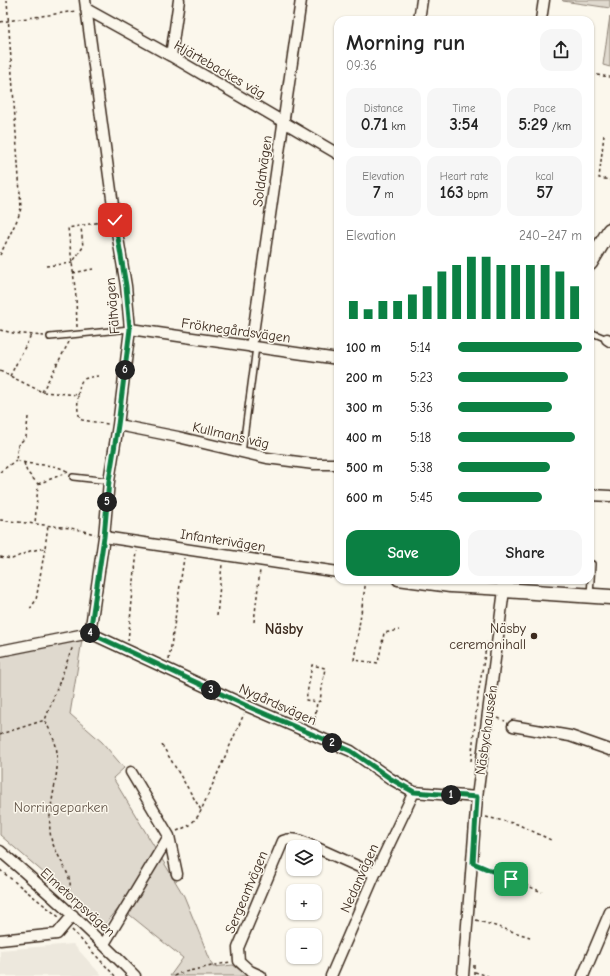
<!DOCTYPE html>
<html lang="en">
<head>
<meta charset="utf-8">
<style>
	body { margin:0; font-family:"Comic Neue",sans-serif; background:#f6f6f6; color:#222; height:100vh; display:flex; flex-direction:column; font-size:15px; white-space:nowrap }
	* { box-sizing:border-box; margin:0 }
	p { font-size:13px; color:#767676 }
	.icon { flex:none; width:22px; height:22px; fill:none; stroke:currentColor; stroke-width:2; stroke-linecap:round; stroke-linejoin:round }
	.map { position:relative; flex:1; overflow:hidden }
	.details { position:absolute; left:334px; top:16px; width:260px; height:568px; display:flex; flex-direction:column; background:#fff; border-radius:12px; box-shadow:0 1px 3px #0004 }
	.details>* { flex:none }
	.tools { position:absolute; left:286px; top:840px; display:grid; gap:8px }
	.tools a { display:grid; place-items:center; width:36px; height:36px; border-radius:8px; background:#fff; box-shadow:0 1px 3px #0004; font-size:20px }
	.pin { position:absolute; display:grid; place-items:center; width:34px; height:34px; color:#fff; margin:-17px; border-radius:8px; box-shadow:0 2px 6px #0006 }
	.km { position:absolute; width:20px; height:20px; margin:-10px; border-radius:50%; background:#222; color:#fff; font-size:11px; line-height:20px; text-align:center }
	.round { display:grid; place-items:center; flex:none; width:42px; height:42px; border-radius:12px; background:#f6f6f6 }
	.head { display:flex; align-items:center; justify-content:space-between; height:68px; padding:0 12px }
	h1 { font-size:22px; font-weight:700; line-height:30px }
	.metrics { display:grid; grid-template-columns:repeat(3,1fr); gap:6px; height:68px; padding:4px 12px }
	.metrics div { display:grid; align-content:center; border-radius:10px; background:#f6f6f6; text-align:center }
	.metrics b { font-size:17px; font-weight:700 }
	.metrics small { font-size:11px; font-weight:400 }
	.metrics p { font-size:11px }
	.chart { height:112px; padding:8px 12px }
	.chart p { display:flex; justify-content:space-between }
	.chart svg { width:100%; height:72px; margin-top:4px; stroke:#0b8043; stroke-width:6 }
	.primary-button { display:flex; gap:8px; margin-top:auto; padding:8px 12px }
	.primary-button a { flex:1; height:46px; border-radius:12px; background:#0b8043; color:#fff; font-size:16px; font-weight:700; line-height:46px; text-align:center }
	.primary-button a+a { background:#f6f6f6; color:#222 }
	ul { padding:0 12px; list-style:none; font-size:13px }
	li { display:grid; grid-template-columns:64px 48px 1fr; align-items:center; height:30px }
	li i { height:10px; border-radius:5px; background:#0b8043 }
	.map>svg:first-child { display:block }
	.built { fill:#ede8dd }
	.green { fill:#dfd9ce; stroke:#8d8276 }
	.lines { fill:none; stroke-linecap:round; stroke-linejoin:round }
	.lane-casing { stroke:#3b2a1e; stroke-width:8 }
	.street-casing { stroke:#3b2a1e; stroke-width:13 }
	.secondary-casing { stroke:#3b2a1e; stroke-width:17 }
	.path { stroke:#3b2a1e; stroke-width:1.5; stroke-dasharray:3 3; stroke-linecap:butt }
	.lane { stroke:#fbf7ec; stroke-width:5 }
	.street { stroke:#fbf7ec; stroke-width:10 }
	.secondary { stroke:#fbf7ec; stroke-width:14 }
	.route-casing { stroke:#fff; stroke-width:8 }
	.route { stroke:#0b8043; stroke-width:5 }
	.poi-dot { fill:#3b2a1e; stroke:#fbf7ec; stroke-width:1.5 }
	.labels { text-anchor:middle; stroke-width:3; stroke-linejoin:round; paint-order:stroke }
	.street-label { font-size:14px; fill:#3b2a1e; stroke:#fbf7ec }
	.poi-label { font-size:14px; fill:#3b2a1e; stroke:#fbf7ec; text-anchor:end }
	.park-label { font-size:14px; fill:#64564a; stroke:#fbf7ec }
	.neighbourhood-label { font-size:15px; font-weight:bold; fill:#3b2a1e; stroke:#fbf7ec }
</style>
</head>
<body>
<div class="map">
<svg width="610" height="976" viewBox="0 0 610 976">
	<rect width="100%" height="100%" fill="#fbf7ec"/>
	<filter id="ink" filterUnits="userSpaceOnUse"><feTurbulence type="fractalNoise" baseFrequency=".025" numOctaves="2"/><feDisplacementMap in="SourceGraphic" scale="8" xChannelSelector="R" yChannelSelector="G"/><feConvolveMatrix kernelMatrix="1 2 1 2 8 2 1 2 1" color-interpolation-filters="sRGB"/></filter>
	<g filter="url(#ink)">
		<!-- built -->
		<path class="built" d="M73,944L102,976H0V950Z"/>
		<!-- green -->
		<path class="green" d="M562,0H610V8L563,1Z
			M610,16V67L603,65Z
			M82,640L70,714L102,742L124,768L113,778L184,896L213,967L233,965L248,976H170L183,958L120,907L104,925L0,835V656Z"/>
		<g class="lines">
			<defs>
				<path id="lane" d="M590,332L607,339
					M50,337L130,329
					M242,453L256,347
					M73,477L109,481
					M590,564H592L590,595"/>
				<path id="street" d="M85,0L115,220L126,286L130,329L118,425L109,481L104,537L90,633
					M86,9L171,56L338,154
					M419,20L422,0
					M541,20L544,0
					M171,56L179,0
					M130,329L338,359
					M607,339L610,341
					M251,347L301,0
					M118,425L178,437L267,458L314,464H338
					M590,495L610,496
					M104,537L338,572
					M398,580L450,587L504,590L477,797L463,976
					M90,633L247,706L351,751L391,779L414,792L477,797
					M0,651L90,633
					M513,726L570,736L610,750
					M131,772L169,836L177,874
					M315,847L375,874
					M0,851C47,891 92,932 135,976
					M0,940L57,934L73,915
					M104,944L169,836
					M261,976L250,971L239,961L238,948L283,841C294,836 303,842 314,847
					M331,976L375,874L414,792
					M583,976L610,912"/>
				<path id="secondary" d="M590,263L610,230
					M505,580L504,590L610,597"/>
			</defs>
			<!-- lane casing -->
			<use href="#lane" class="lane-casing"/>
			<!-- street casing -->
			<use href="#street" class="street-casing"/>
			<!-- secondary casing -->
			<use href="#secondary" class="secondary-casing"/>
			<!-- path -->
			<path class="path" d="M0,22L76,11
				M597,75L610,77
				M604,135L599,178L610,180
				M0,255L18,218L21,208L7,0
				M46,266L72,263L83,247L81,227
				M73,273L93,269
				M77,327L76,297L68,228L106,221
				M0,330L13,333L44,336
				M0,371L42,392L78,395C78,403 76,414 82,420L108,424
				M10,376L31,335
				M42,392L69,342
				M78,395C81,377 81,379 98,376
				M28,417L26,437L18,445L16,460C32,467 55,462 68,472
				M24,463L27,472L38,484L35,524
				M0,472L16,460
				M38,484L68,472
				M0,520L71,528L95,534
				M0,557L12,559L30,551L45,548L48,525
				M366,580L354,660L378,663L384,633L399,630
				M30,609L36,600L45,548
				M217,616L222,564
				M254,622L260,570
				M128,641L137,551
				M169,660L184,558
				M498,718L505,721
				M314,725L317,702L320,701L325,668L312,665L306,700L317,702
				M0,735L4,733L45,720
				M162,745L201,810
				M471,761L478,695L487,642
				M486,817L517,824L551,840
				M177,831L190,825L199,815L244,714
				M481,866L542,892
				M0,870L59,917
				M67,897C68,894 70,889 70,886C72,875 53,850 51,838C45,807 62,777 56,746C54,738 49,729 45,720L73,646
				M476,920L530,937
				M72,930L115,976
				M474,965V976
				M475,972L488,976
				M174,976L180,973L230,962"/>
			<!-- lane -->
			<use href="#lane" class="lane"/>
			<!-- street -->
			<use href="#street" class="street"/>
			<!-- secondary -->
			<use href="#secondary" class="secondary"/>
		</g>
	</g>
	<g class="lines" filter="url(#ink)">
		<defs>
			<path id="route" d="M115,220L126,286L130,329L118,425L109,481L104,537L90,633L247,706L351,751L391,779L414,792L477,797L473,863L511,879"/>
		</defs>
		<!-- route casing -->
		<use href="#route" class="route-casing"/>
		<!-- route -->
		<use href="#route" class="route"/>
	</g>
	<!-- markers -->
	<circle class="poi-dot" cx="534" cy="636" r="4"/>
	<g class="labels">
		<!-- street labels -->
		<g class="street-label">
			<text transform="translate(220 69) rotate(30)" y="5">Hjärtebackes väg</text>
			<text transform="translate(262 171) rotate(-82)" y="5">Soldatvägen</text>
			<text transform="translate(112 306) rotate(-95)" y="5">Fältvägen</text>
			<text transform="translate(236 330) rotate(8)" y="5">Fröknegårdsvägen</text>
			<text transform="translate(231 435) rotate(13)" y="5">Kullmans väg</text>
			<text transform="translate(223 540) rotate(9)" y="5">Infanterivägen</text>
			<text transform="translate(278 704) rotate(24)" y="5">Nygårdsvägen</text>
			<text transform="translate(486 730) rotate(-82)" y="5">Näsbychaussén</text>
			<text transform="translate(359 878) rotate(-66)" y="5">Nedanvägen</text>
			<text transform="translate(246 892) rotate(-67)" y="5">Sergeantvägen</text>
			<text transform="translate(78 902) rotate(42)" y="5">Elmetorpsvägen</text>
		</g>
		<!-- poi labels -->
		<g class="poi-label">
			<text x="526" y="633">Näsby<tspan x="526" dy="16">ceremonihall</tspan></text>
		</g>
		<!-- park labels -->
		<g class="park-label">
			<text x="61" y="812">Norringeparken</text>
		</g>
		<!-- neighbourhood labels -->
		<g class="neighbourhood-label">
			<text x="284" y="634">Näsby</text>
		</g>
	</g>
</svg>
<div class="tools">
<a><svg class="icon" aria-label="layers" viewBox="0 0 24 24"><path d="M12 4l9 5-9 5-9-5zM3 14l9 5 9-5"/></svg></a>
<a>+</a>
<a>−</a>
</div>
<div class="pin" style="left:511px;top:879px;background:#1e9e55"><svg class="icon" aria-label="arrive" viewBox="0 0 24 24"><path d="M6 21V4h12l-3 4 3 4H6"/></svg></div>
<div class="pin" style="left:115px;top:220px;background:#d93025"><svg class="icon" aria-label="check" viewBox="0 0 24 24"><path d="M5 12l5 5 9-10"/></svg></div>
<b class="km" style="left:451px;top:795px">1</b>
<b class="km" style="left:332px;top:743px">2</b>
<b class="km" style="left:211px;top:690px">3</b>
<b class="km" style="left:90px;top:633px">4</b>
<b class="km" style="left:107px;top:502px">5</b>
<b class="km" style="left:125px;top:370px">6</b>
<section class="details">
<div class="head"><div><h1>Morning run</h1><p>09:36</p></div><a class="round"><svg class="icon" aria-label="share" viewBox="0 0 24 24"><path d="M12 15V3M7 8l5-5 5 5M5 13v7h14v-7"/></svg></a></div>
<div class="metrics">
<div><p>Distance</p><b>0.71<small> km</small></b></div>
<div><p>Time</p><b>3:54</b></div>
<div><p>Pace</p><b>5:29<small> /km</small></b></div>
</div>
<div class="metrics">
<div><p>Elevation</p><b>7<small> m</small></b></div>
<div><p>Heart rate</p><b>163<small> bpm</small></b></div>
<div><p>kcal</p><b>57</b></div>
</div>
<div class="chart"><p><span>Elevation</span>240–247 m</p>
<svg viewBox="0 0 160 44" preserveAspectRatio="none"><path d="M5 44V33M15 44V38M25 44V33M35 44V33M45 44V29M55 44V24M65 44V15M75 44V11M85 44V6M95 44V6M105 44V11M115 44V11M125 44V11M135 44V11M145 44V15M155 44V24"/></svg>
</div>
<ul>
<li><b>100 m</b>5:14<i style="width:100%"></i></li>
<li><b>200 m</b>5:23<i style="width:89%"></i></li>
<li><b>300 m</b>5:36<i style="width:76%"></i></li>
<li><b>400 m</b>5:18<i style="width:94%"></i></li>
<li><b>500 m</b>5:38<i style="width:74%"></i></li>
<li><b>600 m</b>5:45<i style="width:68%"></i></li>
</ul>
<div class="primary-button"><a>Save</a><a>Share</a></div>
</section>
</div>
</body>
</html>
